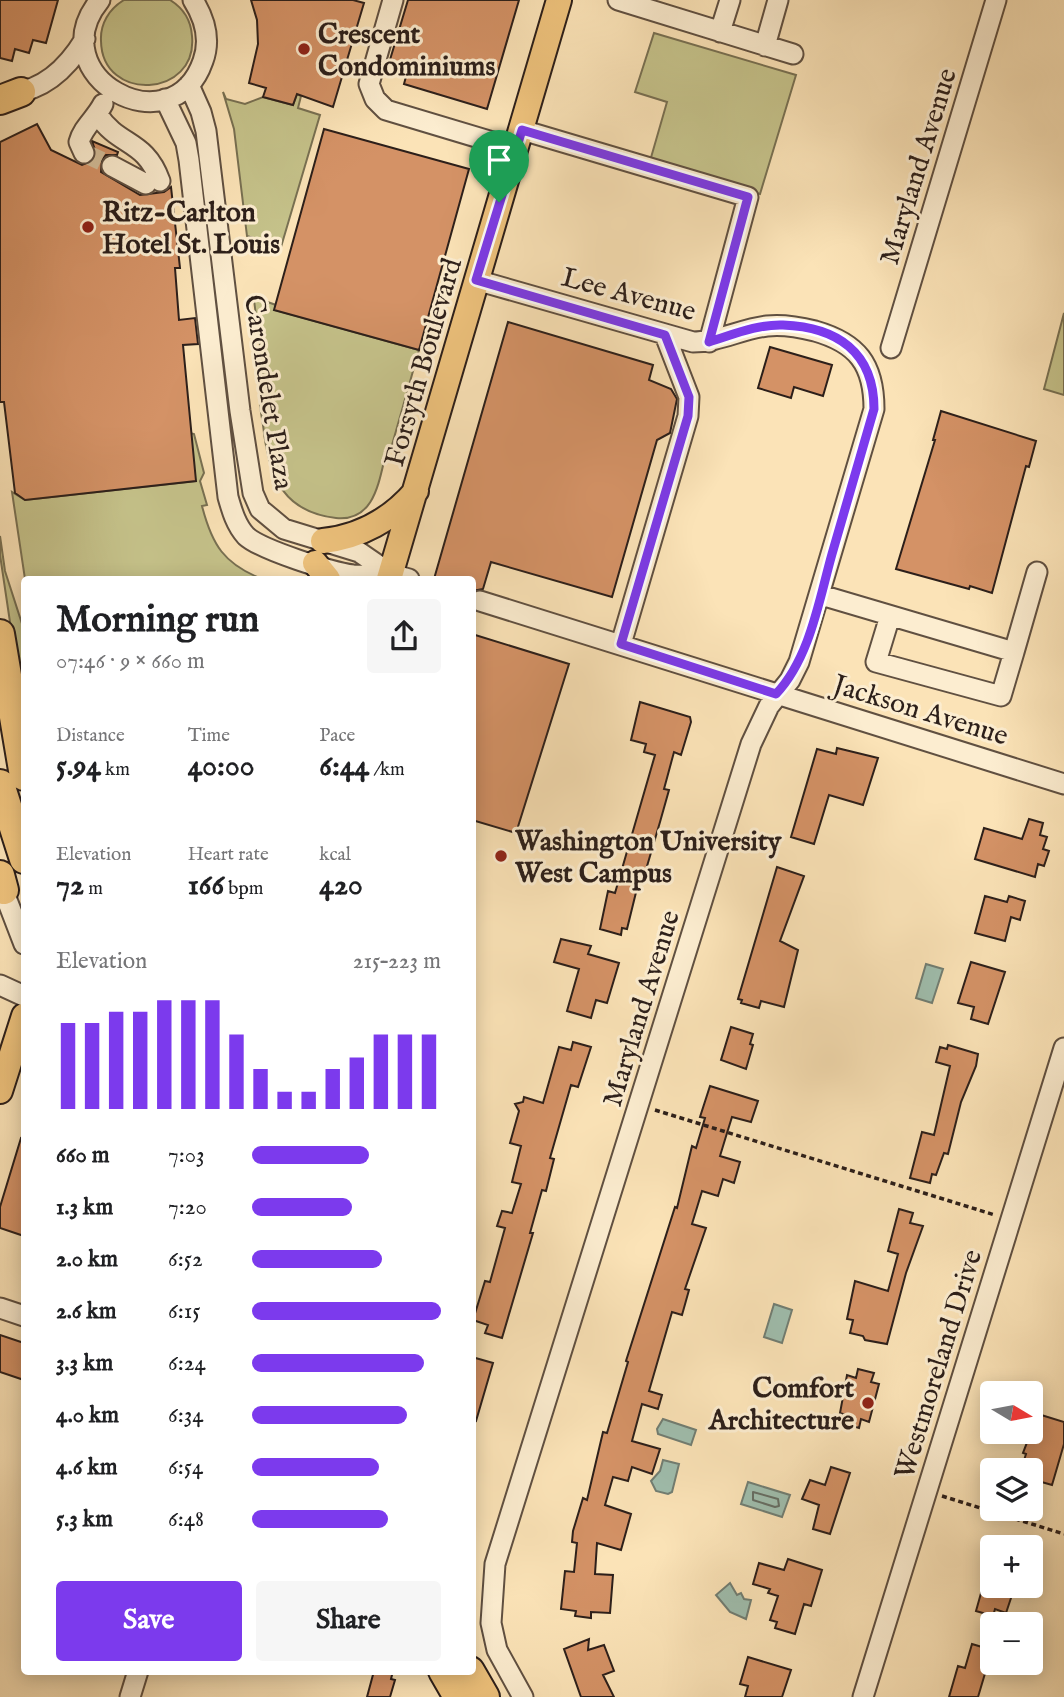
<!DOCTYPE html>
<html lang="en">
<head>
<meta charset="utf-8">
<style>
	body { margin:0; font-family:"IM FELL English",serif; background:#f6f6f6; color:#202124; height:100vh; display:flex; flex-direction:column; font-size:26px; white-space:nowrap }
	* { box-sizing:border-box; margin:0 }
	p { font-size:23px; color:#757577 }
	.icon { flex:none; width:38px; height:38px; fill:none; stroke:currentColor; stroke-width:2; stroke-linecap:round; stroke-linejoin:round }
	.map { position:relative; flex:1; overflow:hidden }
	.drawer { position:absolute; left:21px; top:576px; width:455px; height:1099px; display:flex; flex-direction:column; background:#fff; border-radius:7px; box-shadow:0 4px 18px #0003 }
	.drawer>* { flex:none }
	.needle { width:46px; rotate:100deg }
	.buttons { position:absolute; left:980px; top:1381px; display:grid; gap:14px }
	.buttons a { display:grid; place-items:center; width:63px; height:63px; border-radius:7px; background:#fff; box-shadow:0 4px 18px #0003; font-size:35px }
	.pin { position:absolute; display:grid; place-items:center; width:60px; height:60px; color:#fff; margin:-72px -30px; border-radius:50% 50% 50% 0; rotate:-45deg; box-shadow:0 0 7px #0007 }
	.pin .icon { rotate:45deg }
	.round { display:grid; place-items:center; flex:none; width:74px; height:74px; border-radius:7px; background:#f6f6f6 }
	.head { display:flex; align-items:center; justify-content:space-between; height:119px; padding:0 35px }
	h1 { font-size:38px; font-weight:700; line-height:52px }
	.metrics { display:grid; grid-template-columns:repeat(3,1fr); gap:10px; height:119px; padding:7px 35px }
	.metrics div { display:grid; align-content:center }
	.metrics b { font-size:30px; font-weight:700 }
	.metrics small { font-size:19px; font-weight:400 }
	.metrics p { font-size:19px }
	.chart { height:196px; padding:14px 35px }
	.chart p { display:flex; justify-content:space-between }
	.chart svg { width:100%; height:126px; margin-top:7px; stroke:#7c3aed; stroke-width:6 }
	.cta { display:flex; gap:14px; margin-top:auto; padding:14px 35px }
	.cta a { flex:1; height:80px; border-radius:7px; background:#7c3aed; color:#fff; font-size:28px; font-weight:700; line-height:80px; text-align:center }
	.cta a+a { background:#f6f6f6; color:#202124 }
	ul { padding:0 35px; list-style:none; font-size:23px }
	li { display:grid; grid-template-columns:112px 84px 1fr; align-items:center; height:52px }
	li i { height:18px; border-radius:9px; background:#7c3aed }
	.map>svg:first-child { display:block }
	.green { fill:#c5c28a; stroke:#787052; stroke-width:2 }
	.water { fill:#9fbeae; stroke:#717e73; stroke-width:2 }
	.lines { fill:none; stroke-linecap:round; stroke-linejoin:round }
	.shore { stroke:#666e64; stroke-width:2 }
	.building { fill:#d49266; stroke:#2c1f1a; stroke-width:2 }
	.minor-tunnel { stroke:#d2bc98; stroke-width:19; stroke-dasharray:19 10; stroke-linecap:butt }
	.minor-casing { stroke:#605041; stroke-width:23 }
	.major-casing { stroke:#2c1f1a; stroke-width:28 }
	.highway-casing { stroke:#2c1f1a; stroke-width:32 }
	.path { stroke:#2c1f1a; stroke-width:3.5; stroke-dasharray:5 3.5; stroke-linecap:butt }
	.minor { stroke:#fcedd0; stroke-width:19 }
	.major { stroke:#eec27c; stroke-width:24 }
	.highway { stroke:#eec27c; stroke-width:28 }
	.route-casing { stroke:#fff; stroke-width:14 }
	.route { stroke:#7c3aed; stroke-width:9 }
	.poi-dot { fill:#8f2418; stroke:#fcedd0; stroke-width:2.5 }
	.labels { text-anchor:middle; stroke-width:6; stroke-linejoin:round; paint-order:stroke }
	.poi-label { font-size:28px; font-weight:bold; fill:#2c1f1a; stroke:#fcedd0; text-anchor:start }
	.street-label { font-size:28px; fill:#2c1f1a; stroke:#fcedd0 }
</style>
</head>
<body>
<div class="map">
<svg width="1064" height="1697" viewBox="0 0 1064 1697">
	<rect width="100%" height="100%" fill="#fbe3b7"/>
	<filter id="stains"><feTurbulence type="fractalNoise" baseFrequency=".00286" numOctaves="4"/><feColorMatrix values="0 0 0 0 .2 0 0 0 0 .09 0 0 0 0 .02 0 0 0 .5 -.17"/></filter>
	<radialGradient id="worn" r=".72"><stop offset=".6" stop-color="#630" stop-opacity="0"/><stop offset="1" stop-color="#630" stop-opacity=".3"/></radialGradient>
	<!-- green -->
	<path class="green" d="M124,0H170C183,8 191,21 192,36C198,98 102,103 101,41C100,24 109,9 124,0Z
		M654,33L796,75L760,194L650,161L667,102L635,92Z
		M223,92L226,99L245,104L263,97L293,105L297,94L301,96L298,108L320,115L281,247L247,236L234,129Z
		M259,299L276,305L275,310L419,350L392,445L387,449C379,479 376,522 336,518C284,512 270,478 264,433C263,422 260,411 260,401C260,392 264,383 263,374C261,349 257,324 254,300Z
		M1064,313V395L1044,389Z
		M190,433L194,434L204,473L200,481L207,505L202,506C212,545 224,564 262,579H25L12,492L25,500L195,481Z
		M0,536L5,571L24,630V716L0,555Z"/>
	<!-- water -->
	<path class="water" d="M926,964L943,969L932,1003L916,998Z
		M774,1304L792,1310L782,1343L764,1337Z
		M663,1419L696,1430L691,1445L658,1434L657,1429Z
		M663,1460L679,1464L672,1492L668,1494L656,1491L651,1481L660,1471Z
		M748,1482L790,1495L782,1517L741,1504Z
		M730,1583L737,1595L741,1593L744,1599L751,1600L746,1619L730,1612L716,1595Z"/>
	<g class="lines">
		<!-- shore -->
		<path class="shore" d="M753,1492L778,1499L779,1506L775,1507L753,1500Z"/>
	</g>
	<!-- building -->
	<path class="building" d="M0,0H58L46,43L33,40L29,53L15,49L12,61L0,58Z
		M251,0H353L364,3L333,107L297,94L293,105L263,97L266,88L249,83L258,44L257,20Z
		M408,0H519L487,109L404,84L408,69L389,63Z
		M37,124L51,150L82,165L94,160L96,153L92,141L118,152L117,155H106L102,160L101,172L140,195L164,192L171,187L180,268H175L179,320L195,318L198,344L183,345L196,481L25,500L15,493L4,402H0V142Z
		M324,129L469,169L419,350L274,310Z
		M508,322L653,365L649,380L671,389L677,399L670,433L657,440L612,597L491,562L483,589L472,591V579H434Z
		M770,347L832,365L823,396L794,387L791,398L758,388Z
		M941,411L1036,441L1029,467L1026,466L992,593L970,586L969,589L896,569L935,440H933Z
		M472,634L569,664L516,833L472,820Z
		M640,702L690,717L691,722L681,755L674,752L664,789L669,790L660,822L645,873L641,872L627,929L622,928L621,935L600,929L608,891L615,893L655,755L644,752L646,744L631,740Z
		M837,748L878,758L863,805L829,795L814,844L791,837L817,749L836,754Z
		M1029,819L1043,823L1040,835L1047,837L1043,849L1049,851L1044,866L1038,864L1035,877L975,859L984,828L1022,839Z
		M777,867L804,876L780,941L798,950L784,1007L761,1001L759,1008L741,1003L742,1000L738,999Z
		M985,896L1007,902L1009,896L1025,901L1020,920L1011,917L1005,941L975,933Z
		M561,939L591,946L588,954L619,963L607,1003L596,1000L591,1018L567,1011L579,969L554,962Z
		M971,962L1005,972L988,1024L971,1019L974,1007L958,1003Z
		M731,1027L753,1034L750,1044L753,1045L746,1069L721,1060Z
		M573,1042L591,1047L578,1087L571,1085L550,1158L554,1159L546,1191L542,1190L530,1233H533L502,1338L485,1333L488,1325L473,1320L485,1281L490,1282L505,1228L497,1226L502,1211L512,1213L521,1184L512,1182L521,1146L510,1143L519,1111L515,1104L523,1102L524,1097L543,1103L559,1047L571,1050Z
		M948,1045L978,1054L976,1066L961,1102L948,1154L944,1153L936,1175L932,1174L930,1183L910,1178L922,1132L934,1135L950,1066L936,1062L940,1047L947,1049Z
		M710,1086L758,1101L751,1122L732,1117L727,1133L720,1156L740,1162L734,1183L723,1179L718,1196L702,1191L692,1224L706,1228L685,1289L689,1290L682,1315L672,1312L649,1391L662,1395L658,1409L642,1404L632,1441L660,1449L652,1474L632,1467L628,1481L613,1477L605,1505L631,1514L621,1550L597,1543L595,1574L613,1575L610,1613L591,1612V1618L575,1616L576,1611L561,1609L565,1571L574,1572L577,1543L572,1542L573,1531L583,1498L587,1500L603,1432L607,1433L628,1362L626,1361L675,1207L677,1208L692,1146L696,1148L705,1118L700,1117Z
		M21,1138L24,1139V1236L0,1228V1207Z
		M899,1209L913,1213L910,1223L923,1226L906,1273L887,1344L865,1340L863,1336L850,1333L853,1320L847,1319L855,1281L888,1291L898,1254L888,1251Z
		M0,1335L24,1343V1380L0,1372Z
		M472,1357L493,1363L476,1421L472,1420Z
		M858,1369L874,1373L871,1382L879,1384L869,1422L861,1419L859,1428L843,1423L846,1415L840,1413L847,1375L856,1378Z
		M1038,1414L1064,1422V1444L1052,1485L1031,1479V1470H1021L1026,1454L1023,1453Z
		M831,1467L850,1473L830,1534L813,1529L819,1505L802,1499L810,1480L825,1485Z
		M788,1559L822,1570L811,1606L804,1604L795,1634L775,1628L777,1622L770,1620L778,1596L768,1593L770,1589L753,1584L759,1563L784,1570Z
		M983,1586H1015L1006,1613L995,1609L993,1616L976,1611Z
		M589,1639L588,1650L604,1645L614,1671L603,1675L614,1697H581L564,1649Z
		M972,1644L992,1650L978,1697H949L958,1666L965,1668Z
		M748,1657L791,1670L782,1697H745L748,1686L740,1684Z
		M374,1671H393L391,1679L395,1680L390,1697H367Z"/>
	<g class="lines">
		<!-- minor-tunnel -->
		<path class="minor-tunnel" d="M84,153L112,166"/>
		<defs>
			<path id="minor" d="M100,0C38,76 172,150 203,61C211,39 205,19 193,0
				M393,0L369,84L375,99L386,110L516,149
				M618,0L793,54
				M720,32L730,0
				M765,46L778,0
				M189,85L201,112L206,131L240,411L253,493L260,509L284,529L359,552L391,574L409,579
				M12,93C45,90 68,67 85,39
				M165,99L186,143L189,160L228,497C232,511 236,525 246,536C261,550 332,572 353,575C366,576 378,575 391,574
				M98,115C119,147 145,139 160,181
				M522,130L748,197L709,342
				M84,153L79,142C83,127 96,118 103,104
				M112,166L146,184
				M476,280L693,342C719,342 741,329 767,326C783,324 799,327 815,331C857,343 874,364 874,409L799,662L790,680L769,706L751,744L495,1564L491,1623L497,1650L523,1697
				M891,348L996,0
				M821,595L1014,652L1001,696L876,662L890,616
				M480,601L1064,784
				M621,644L688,416L689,397L665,335
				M1014,652L1037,572
				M0,882L24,944
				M0,985L24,996
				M0,1308L24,1316
				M130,1697L138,1671
				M863,1697L1064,1048"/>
			<path id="major" d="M323,541C360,537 392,519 416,491
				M315,563L328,579
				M389,579L559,0
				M0,1091L24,1016"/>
			<path id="highway" d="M0,100L21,92
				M0,634L24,776
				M0,784L24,859
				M0,875L4,890
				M443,1671L458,1697
				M470,1671L485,1697"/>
		</defs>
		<!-- minor casing -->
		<use href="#minor" class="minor-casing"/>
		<!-- major casing -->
		<use href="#major" class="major-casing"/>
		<!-- highway casing -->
		<use href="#highway" class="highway-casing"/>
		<!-- path -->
		<path class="path" d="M655,1110L995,1215
			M942,1496L1064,1534"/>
		<!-- minor -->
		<use href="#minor" class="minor"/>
		<!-- major -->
		<use href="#major" class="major"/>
		<!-- highway -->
		<use href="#highway" class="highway"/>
	</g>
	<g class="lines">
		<defs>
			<path id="route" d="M522,130L748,197L709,342C732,335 758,324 783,325C837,327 874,352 874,409C860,457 846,506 832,554C819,600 810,658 776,694L621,644L688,416L689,397L665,335L476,280Z"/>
		</defs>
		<!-- route casing -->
		<use href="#route" class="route-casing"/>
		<!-- route -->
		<use href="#route" class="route"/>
	</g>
	<!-- markers -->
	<g class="poi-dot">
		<circle cx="304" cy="49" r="7"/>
		<circle cx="88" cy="227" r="7"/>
		<circle cx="501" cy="856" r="7"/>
		<circle cx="868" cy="1403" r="7"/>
	</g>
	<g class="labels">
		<!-- poi labels -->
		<g class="poi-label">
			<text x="318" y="43">Crescent<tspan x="318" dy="32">Condominiums</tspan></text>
			<text x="102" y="221">Ritz-Carlton<tspan x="102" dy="32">Hotel St. Louis</tspan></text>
			<text x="515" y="850">Washington University<tspan x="515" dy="32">West Campus</tspan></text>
			<text x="854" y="1397" text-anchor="end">Comfort<tspan x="854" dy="32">Architecture</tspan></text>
		</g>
		<!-- street labels -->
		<g class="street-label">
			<text transform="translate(917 166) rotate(-73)" y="10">Maryland Avenue</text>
			<text transform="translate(629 293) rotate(15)" y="10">Lee Avenue</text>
			<text transform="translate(422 362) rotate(-74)" y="10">Forsyth Boulevard</text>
			<text transform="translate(270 392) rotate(81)" y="10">Carondelet Plaza</text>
			<text transform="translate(921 709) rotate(17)" y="10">Jackson Avenue</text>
			<text transform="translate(640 1008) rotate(-73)" y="10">Maryland Avenue</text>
			<text transform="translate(937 1364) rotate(-73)" y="10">Westmoreland Drive</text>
		</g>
	</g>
	<rect width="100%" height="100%" filter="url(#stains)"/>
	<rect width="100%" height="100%" fill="url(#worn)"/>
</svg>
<div class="buttons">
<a><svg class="needle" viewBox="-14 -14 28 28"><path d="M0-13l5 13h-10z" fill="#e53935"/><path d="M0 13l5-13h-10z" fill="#757577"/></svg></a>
<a><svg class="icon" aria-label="layers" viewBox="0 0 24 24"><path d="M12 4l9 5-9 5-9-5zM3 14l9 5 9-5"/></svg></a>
<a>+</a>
<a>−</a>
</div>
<div class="pin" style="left:499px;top:202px;background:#1e9e55"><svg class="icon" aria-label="arrive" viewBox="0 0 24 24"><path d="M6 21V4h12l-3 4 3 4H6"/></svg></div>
<section class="drawer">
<div class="head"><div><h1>Morning run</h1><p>07:46 · 9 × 660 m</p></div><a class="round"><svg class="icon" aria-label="share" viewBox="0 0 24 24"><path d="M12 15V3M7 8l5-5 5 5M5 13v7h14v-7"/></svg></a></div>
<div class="metrics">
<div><p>Distance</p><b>5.94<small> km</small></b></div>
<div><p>Time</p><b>40:00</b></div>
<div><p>Pace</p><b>6:44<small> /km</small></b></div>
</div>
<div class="metrics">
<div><p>Elevation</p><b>72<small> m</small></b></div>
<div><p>Heart rate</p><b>166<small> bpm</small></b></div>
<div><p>kcal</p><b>420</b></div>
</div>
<div class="chart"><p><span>Elevation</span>215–223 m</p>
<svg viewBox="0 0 160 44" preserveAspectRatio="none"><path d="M5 44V14M15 44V14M25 44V10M35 44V10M45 44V6M55 44V6M65 44V6M75 44V18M85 44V30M95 44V38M105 44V38M115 44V30M125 44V26M135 44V18M145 44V18M155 44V18"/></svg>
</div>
<ul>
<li><b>660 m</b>7:03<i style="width:62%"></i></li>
<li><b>1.3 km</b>7:20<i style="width:53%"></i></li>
<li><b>2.0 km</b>6:52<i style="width:69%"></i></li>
<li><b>2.6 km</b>6:15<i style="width:100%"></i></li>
<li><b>3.3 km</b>6:24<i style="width:91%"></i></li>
<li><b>4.0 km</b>6:34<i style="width:82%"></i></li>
<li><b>4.6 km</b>6:54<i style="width:67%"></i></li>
<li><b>5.3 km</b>6:48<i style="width:72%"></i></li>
</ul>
<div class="cta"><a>Save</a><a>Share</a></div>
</section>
</div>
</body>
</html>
